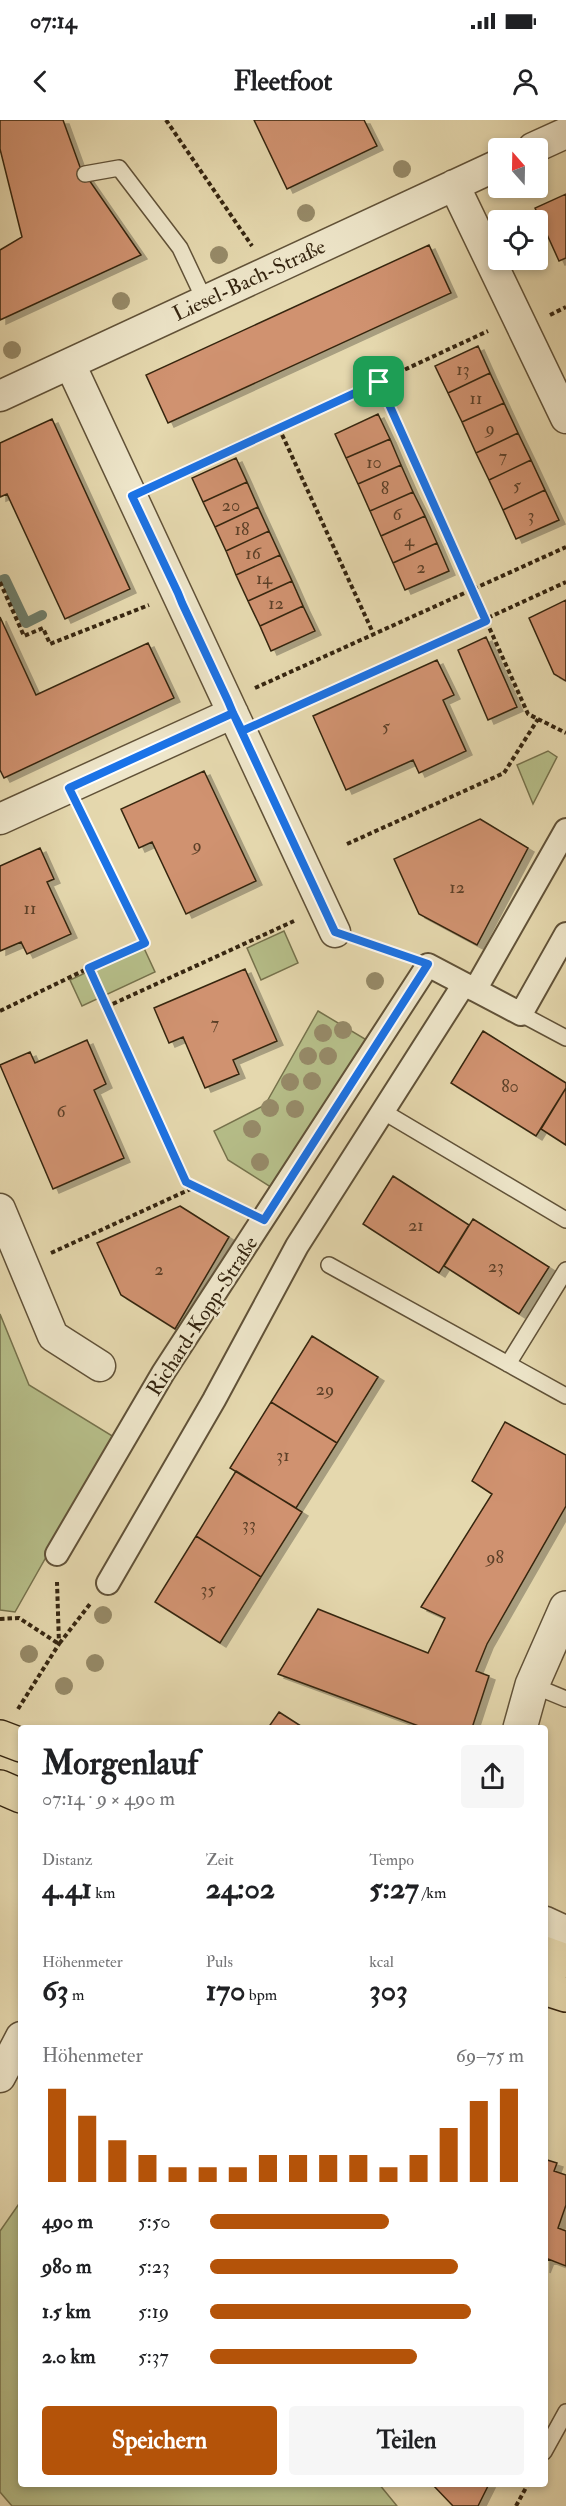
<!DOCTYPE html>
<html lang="de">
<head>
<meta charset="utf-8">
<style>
	body { margin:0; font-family:"IM FELL Double Pica",serif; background:#f6f6f6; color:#202124; height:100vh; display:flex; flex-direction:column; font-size:22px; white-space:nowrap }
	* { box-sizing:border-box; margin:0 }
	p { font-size:20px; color:#757577 }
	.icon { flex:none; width:33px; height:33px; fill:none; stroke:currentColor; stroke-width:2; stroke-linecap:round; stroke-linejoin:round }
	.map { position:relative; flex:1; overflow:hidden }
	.drawer { position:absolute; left:18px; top:1605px; width:530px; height:762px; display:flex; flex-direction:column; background:#fff; border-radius:6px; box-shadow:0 3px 9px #0003 }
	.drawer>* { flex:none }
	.needle { width:39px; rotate:340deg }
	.controls { position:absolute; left:488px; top:18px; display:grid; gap:12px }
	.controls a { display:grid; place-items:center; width:60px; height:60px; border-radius:6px; background:#fff; box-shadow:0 3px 9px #0003; font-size:30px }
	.pin { position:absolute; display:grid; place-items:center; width:51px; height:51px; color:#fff; margin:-26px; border-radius:12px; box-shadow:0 3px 9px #0006 }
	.round { display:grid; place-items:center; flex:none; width:63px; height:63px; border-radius:6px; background:#f6f6f6 }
	.overview { display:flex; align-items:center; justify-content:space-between; height:102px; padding:0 24px }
	h1 { font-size:33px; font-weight:700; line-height:45px }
	.metrics { display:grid; grid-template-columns:repeat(3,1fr); gap:9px; height:102px; padding:6px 24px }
	.metrics div { display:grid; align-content:center }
	.metrics b { font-size:30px; font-weight:700 }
	.metrics small { font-size:16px; font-weight:400 }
	.metrics p { font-size:16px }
	.chart { height:168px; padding:12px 24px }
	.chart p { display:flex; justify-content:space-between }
	.chart svg { width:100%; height:108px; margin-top:6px; stroke:#b45309; stroke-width:6 }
	.primary-button { display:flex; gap:12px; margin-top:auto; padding:12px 24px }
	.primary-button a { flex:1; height:69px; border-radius:6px; background:#b45309; color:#fff; font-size:24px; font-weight:700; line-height:69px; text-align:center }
	.primary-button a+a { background:#f6f6f6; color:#202124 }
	ul { padding:0 24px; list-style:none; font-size:20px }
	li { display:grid; grid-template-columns:96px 72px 1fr; align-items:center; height:45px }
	li i { height:15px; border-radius:8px; background:#b45309 }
	.status { display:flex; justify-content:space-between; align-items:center; height:42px; padding:0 30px; background:#fff; direction:ltr }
	.status svg { height:16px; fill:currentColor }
	header { display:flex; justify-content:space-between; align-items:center; height:78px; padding:0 24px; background:#fff; font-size:27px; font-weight:700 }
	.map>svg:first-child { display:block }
	.green { fill:#b6be89; stroke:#76724c; stroke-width:1.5 }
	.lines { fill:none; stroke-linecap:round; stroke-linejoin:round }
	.stream { stroke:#6f7e6b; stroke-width:10 }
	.building { fill:#d0926f; stroke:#352510; stroke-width:1.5; filter:url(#shadow) }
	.service-casing { stroke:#615238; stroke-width:18 }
	.pedestrian-casing { stroke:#615238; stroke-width:26 }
	.minor-casing { stroke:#615238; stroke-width:33 }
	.tertiary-casing { stroke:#615238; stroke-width:36 }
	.primary-casing { stroke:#352510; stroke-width:36 }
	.path { stroke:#352510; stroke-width:4; stroke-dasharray:4.5 3; stroke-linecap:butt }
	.service { stroke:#eee6ca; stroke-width:15 }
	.pedestrian { stroke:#eee6ca; stroke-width:22 }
	.minor { stroke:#eee6ca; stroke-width:30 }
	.tertiary { stroke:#eee6ca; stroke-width:33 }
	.primary { stroke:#e5d8ae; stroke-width:33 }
	.tree { fill:#968a68 }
	.route-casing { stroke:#fff; stroke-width:12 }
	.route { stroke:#1a73e8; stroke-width:8 }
	.labels { text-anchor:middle; stroke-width:5; stroke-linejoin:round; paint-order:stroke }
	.number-label { font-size:18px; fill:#5c4028 }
	.street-label { font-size:21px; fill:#352510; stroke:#eee6ca }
</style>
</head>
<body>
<div class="status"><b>07:14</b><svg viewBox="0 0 49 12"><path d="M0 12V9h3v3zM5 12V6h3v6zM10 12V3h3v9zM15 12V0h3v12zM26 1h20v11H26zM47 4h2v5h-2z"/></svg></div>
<header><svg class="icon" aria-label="back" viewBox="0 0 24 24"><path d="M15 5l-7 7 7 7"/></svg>Fleetfoot<svg class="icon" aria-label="person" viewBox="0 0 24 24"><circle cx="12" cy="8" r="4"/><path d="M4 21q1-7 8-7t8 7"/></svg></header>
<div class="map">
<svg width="566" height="2386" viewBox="0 0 566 2386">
	<defs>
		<filter id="shadow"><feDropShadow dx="6" dy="4" stdDeviation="0" flood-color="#0004"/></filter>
	</defs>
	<rect width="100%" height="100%" fill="#e5d8ae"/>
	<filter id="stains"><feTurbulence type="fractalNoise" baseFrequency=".00333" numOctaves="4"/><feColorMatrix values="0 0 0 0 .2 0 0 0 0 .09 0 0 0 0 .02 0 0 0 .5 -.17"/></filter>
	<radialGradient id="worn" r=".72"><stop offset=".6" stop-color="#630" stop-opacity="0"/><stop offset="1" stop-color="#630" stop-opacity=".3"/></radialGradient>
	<!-- green -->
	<path class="green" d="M548,631L557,637L533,684L517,645Z
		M284,811L298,843L261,860L247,828Z
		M143,826L155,852L82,886L70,860Z
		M318,891L370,922L277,1071L228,1040L214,1011L265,985Z
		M0,1194L29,1265L114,1317L15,1492L0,1490Z
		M21,2081V2364H379L397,2386H12L0,2372V2111Z"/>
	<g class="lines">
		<!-- stream -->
		<path class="stream" d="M0,461L5,459L26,503L42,495"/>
	</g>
	<!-- building -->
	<path class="building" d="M0,0H63L80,47L141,135L0,200V130L22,117L0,29Z
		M254,0H364L377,26L287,69Z
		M566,74V138L559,141L535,88Z
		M429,125L451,173L168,303L146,255Z
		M478,226L490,253L448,273L435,246Z
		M490,253L504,283L462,302L448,273Z
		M504,283L518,313L476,333L462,302Z
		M378,294L390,319L346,338L335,314Z
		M52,299L130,469L65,499L7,374L0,377V323Z
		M518,313L531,340L489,360L476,333Z
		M390,319L401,345L358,364L346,338Z
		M236,338L247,362L203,382L192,358Z
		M531,340L545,370L503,390L489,360Z
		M401,345L413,372L370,391L358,364Z
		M247,362L258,387L215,407L203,382Z
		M545,370L559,400L516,419L503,390Z
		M413,372L425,396L381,416L370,391Z
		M258,387L269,411L226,431L215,407Z
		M425,396L437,423L393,443L381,416Z
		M269,411L280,435L236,455L226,431Z
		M437,423L449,451L405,470L393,443Z
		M280,435L292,461L248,481L236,455Z
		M292,461L303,486L260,506L248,481Z
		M566,480V561L554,554L529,498Z
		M303,486L315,511L271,531L260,506Z
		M0,497L36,575L148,523L174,578L4,658L0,650Z
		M486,517L517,587L488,600L458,530Z
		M437,540L454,575L443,580L466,631L419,653L413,640L346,670L313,596Z
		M204,651L256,761L186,794L152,722L139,728L121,689Z
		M480,699L528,728L477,825L419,794L394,739Z
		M40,728L54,759L47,762L71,814L27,834L21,822L0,831V746Z
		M245,849L277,921L233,940L239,954L205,968L183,917L169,923L154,888Z
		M483,911L566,963V968L536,1016L451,963Z
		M87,920L106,964L94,970L124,1038L53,1069L0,945L30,932L35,943Z
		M566,968V1025L541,1009Z
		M393,1056L469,1105L439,1153L363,1104Z
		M180,1086L229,1117L175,1209L121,1175L97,1123Z
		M473,1099L549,1147L519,1194L444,1146Z
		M312,1216L378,1257L337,1323L271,1282Z
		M271,1282L337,1323L296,1388L230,1348Z
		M505,1302L566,1335V1386L487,1524L476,1551L489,1556L472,1608H424L278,1554L318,1489L428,1533L445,1498L421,1487L492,1374L472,1361Z
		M236,1351L302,1392L261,1457L196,1416Z
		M196,1416L261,1457L220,1523L155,1482Z
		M279,1592L304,1608H268Z
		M544,2039L557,2043L554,2051L566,2055V2085L558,2108L566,2111V2146L548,2139L544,2149Z
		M432,2364H489L478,2386H453Z"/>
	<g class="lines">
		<defs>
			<path id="service" d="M85,54L119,48L180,128L205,181
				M521,894L566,918
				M384,992L566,1100
				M329,1145L566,1276
				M508,1244L566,1150
				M532,1565L566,1579
				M544,2332L566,2292"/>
			<path id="pedestrian" d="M475,870L566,710
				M57,1434L163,1253L428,845L521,894L566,814
				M108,1463L214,1280L297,1126L464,864"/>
			<path id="minor" d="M533,28L566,13
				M454,65L566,298
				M70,244L335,812
				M0,276L498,45
				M0,699L233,593
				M0,1089L53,1216L100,1246
				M0,1957L21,1917"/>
			<path id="tertiary" d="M520,1608L532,1565L566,1488
				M544,1803L566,1813"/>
			<path id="primary" d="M0,1617L21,1625
				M0,1667L21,1676
				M544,1833L566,1841
				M544,1868L566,1875"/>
		</defs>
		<!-- service casing -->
		<use href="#service" class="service-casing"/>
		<!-- pedestrian casing -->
		<use href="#pedestrian" class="pedestrian-casing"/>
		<!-- minor casing -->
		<use href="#minor" class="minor-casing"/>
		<!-- tertiary casing -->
		<use href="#tertiary" class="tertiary-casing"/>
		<!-- primary casing -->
		<use href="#primary" class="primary-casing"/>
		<!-- path -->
		<path class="path" d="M166,0L252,126
			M550,195L566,187
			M379,262L528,594L566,613
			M279,308L374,515
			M160,363L488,211
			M0,462L24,516L43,508L50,524L149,485
			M255,568L566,427
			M270,598L566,462
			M82,696L145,823L89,848L186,1062L238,1087
			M347,724L504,653L538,599
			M364,823L402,836
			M106,887L294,801
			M0,891L89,848
			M51,1133L195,1067
			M0,1499L19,1498L59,1524L90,1484
			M18,1589L59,1524L57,1462
			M516,2386L528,2364"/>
		<!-- service -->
		<use href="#service" class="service"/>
		<!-- pedestrian -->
		<use href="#pedestrian" class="pedestrian"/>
		<!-- minor -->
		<use href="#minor" class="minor"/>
		<!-- tertiary -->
		<use href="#tertiary" class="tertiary"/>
		<!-- primary -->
		<use href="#primary" class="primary"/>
	</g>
	<!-- trees -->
	<g class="tree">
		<circle cx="402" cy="49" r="9"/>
		<circle cx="306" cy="93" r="9"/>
		<circle cx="219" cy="135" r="9"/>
		<circle cx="121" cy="181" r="9"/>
		<circle cx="12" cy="230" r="9"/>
		<circle cx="375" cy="861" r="9"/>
		<circle cx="343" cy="910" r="9"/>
		<circle cx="323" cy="913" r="9"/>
		<circle cx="308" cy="936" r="9"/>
		<circle cx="328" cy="936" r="9"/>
		<circle cx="312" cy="961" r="9"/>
		<circle cx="290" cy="962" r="9"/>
		<circle cx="270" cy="988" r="9"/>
		<circle cx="295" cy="989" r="9"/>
		<circle cx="252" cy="1009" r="9"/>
		<circle cx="260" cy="1042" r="9"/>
		<circle cx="103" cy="1495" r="9"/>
		<circle cx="29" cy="1534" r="9"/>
		<circle cx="95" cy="1543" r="9"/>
		<circle cx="64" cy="1566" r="9"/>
	</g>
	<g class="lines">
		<defs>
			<path id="route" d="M379,262L132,376L178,473L182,483L228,581L233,593L335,812L428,844L264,1100L186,1062L89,848L145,823L69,668L233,593L242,611L486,501L379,262"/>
		</defs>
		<!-- route casing -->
		<use href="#route" class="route-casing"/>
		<!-- route -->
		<use href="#route" class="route"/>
	</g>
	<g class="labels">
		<!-- number labels -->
		<g class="number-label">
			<text x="463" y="255">13</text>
			<text x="476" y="284">11</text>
			<text x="490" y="314">9</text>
			<text x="503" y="342">7</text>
			<text x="374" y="348">10</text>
			<text x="517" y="371">5</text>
			<text x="385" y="374">8</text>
			<text x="231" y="391">20</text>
			<text x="397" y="400">6</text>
			<text x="531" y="401">3</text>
			<text x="242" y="415">18</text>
			<text x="409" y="426">4</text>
			<text x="253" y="439">16</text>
			<text x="421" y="453">2</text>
			<text x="264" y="464">14</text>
			<text x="276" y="489">12</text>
			<text x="386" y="612">5</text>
			<text x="197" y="731">9</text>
			<text x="457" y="773">12</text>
			<text x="30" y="794">11</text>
			<text x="215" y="909">7</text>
			<text x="510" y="972">80</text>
			<text x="61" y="997">6</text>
			<text x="416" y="1111">21</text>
			<text x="496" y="1152">23</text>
			<text x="159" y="1155">2</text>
			<text x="325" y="1275">29</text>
			<text x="283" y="1341">31</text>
			<text x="249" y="1410">33</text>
			<text x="495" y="1443">98</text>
			<text x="208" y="1475">35</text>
		</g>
		<!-- street labels -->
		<g class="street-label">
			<text transform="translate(249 160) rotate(-25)" y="7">Liesel-Bach-Straße</text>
			<text transform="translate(202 1196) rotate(-57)" y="7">Richard-Kopp-Straße</text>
		</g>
	</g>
	<rect width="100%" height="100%" filter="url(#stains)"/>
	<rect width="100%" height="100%" fill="url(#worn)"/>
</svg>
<div class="controls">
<a><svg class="needle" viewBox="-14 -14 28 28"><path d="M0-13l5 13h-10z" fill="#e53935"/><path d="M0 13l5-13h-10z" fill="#757577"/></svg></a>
<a><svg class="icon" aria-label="locate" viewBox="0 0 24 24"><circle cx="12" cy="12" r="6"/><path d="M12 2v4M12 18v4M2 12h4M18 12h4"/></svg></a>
</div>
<div class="pin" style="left:379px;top:262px;background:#1e9e55"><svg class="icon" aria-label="arrive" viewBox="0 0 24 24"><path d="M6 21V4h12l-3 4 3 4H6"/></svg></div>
<section class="drawer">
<div class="overview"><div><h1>Morgenlauf</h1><p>07:14 · 9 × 490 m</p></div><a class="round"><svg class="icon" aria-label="share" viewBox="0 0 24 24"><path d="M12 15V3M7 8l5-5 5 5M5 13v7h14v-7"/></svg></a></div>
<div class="metrics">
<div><p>Distanz</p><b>4.41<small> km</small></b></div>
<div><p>Zeit</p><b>24:02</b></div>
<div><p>Tempo</p><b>5:27<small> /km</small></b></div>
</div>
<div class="metrics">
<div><p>Höhenmeter</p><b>63<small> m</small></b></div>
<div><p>Puls</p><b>170<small> bpm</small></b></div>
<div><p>kcal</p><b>303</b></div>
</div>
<div class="chart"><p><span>Höhenmeter</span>69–75 m</p>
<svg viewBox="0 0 160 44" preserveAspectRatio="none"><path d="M5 44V6M15 44V17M25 44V27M35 44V33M45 44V38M55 44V38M65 44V38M75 44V33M85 44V33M95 44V33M105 44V33M115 44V38M125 44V33M135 44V22M145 44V11M155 44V6"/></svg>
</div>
<ul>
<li><b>490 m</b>5:50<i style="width:57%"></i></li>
<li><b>980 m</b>5:23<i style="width:79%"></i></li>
<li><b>1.5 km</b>5:19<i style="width:83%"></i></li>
<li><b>2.0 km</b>5:37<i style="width:66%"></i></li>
</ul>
<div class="primary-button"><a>Speichern</a><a>Teilen</a></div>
</section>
</div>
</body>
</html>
